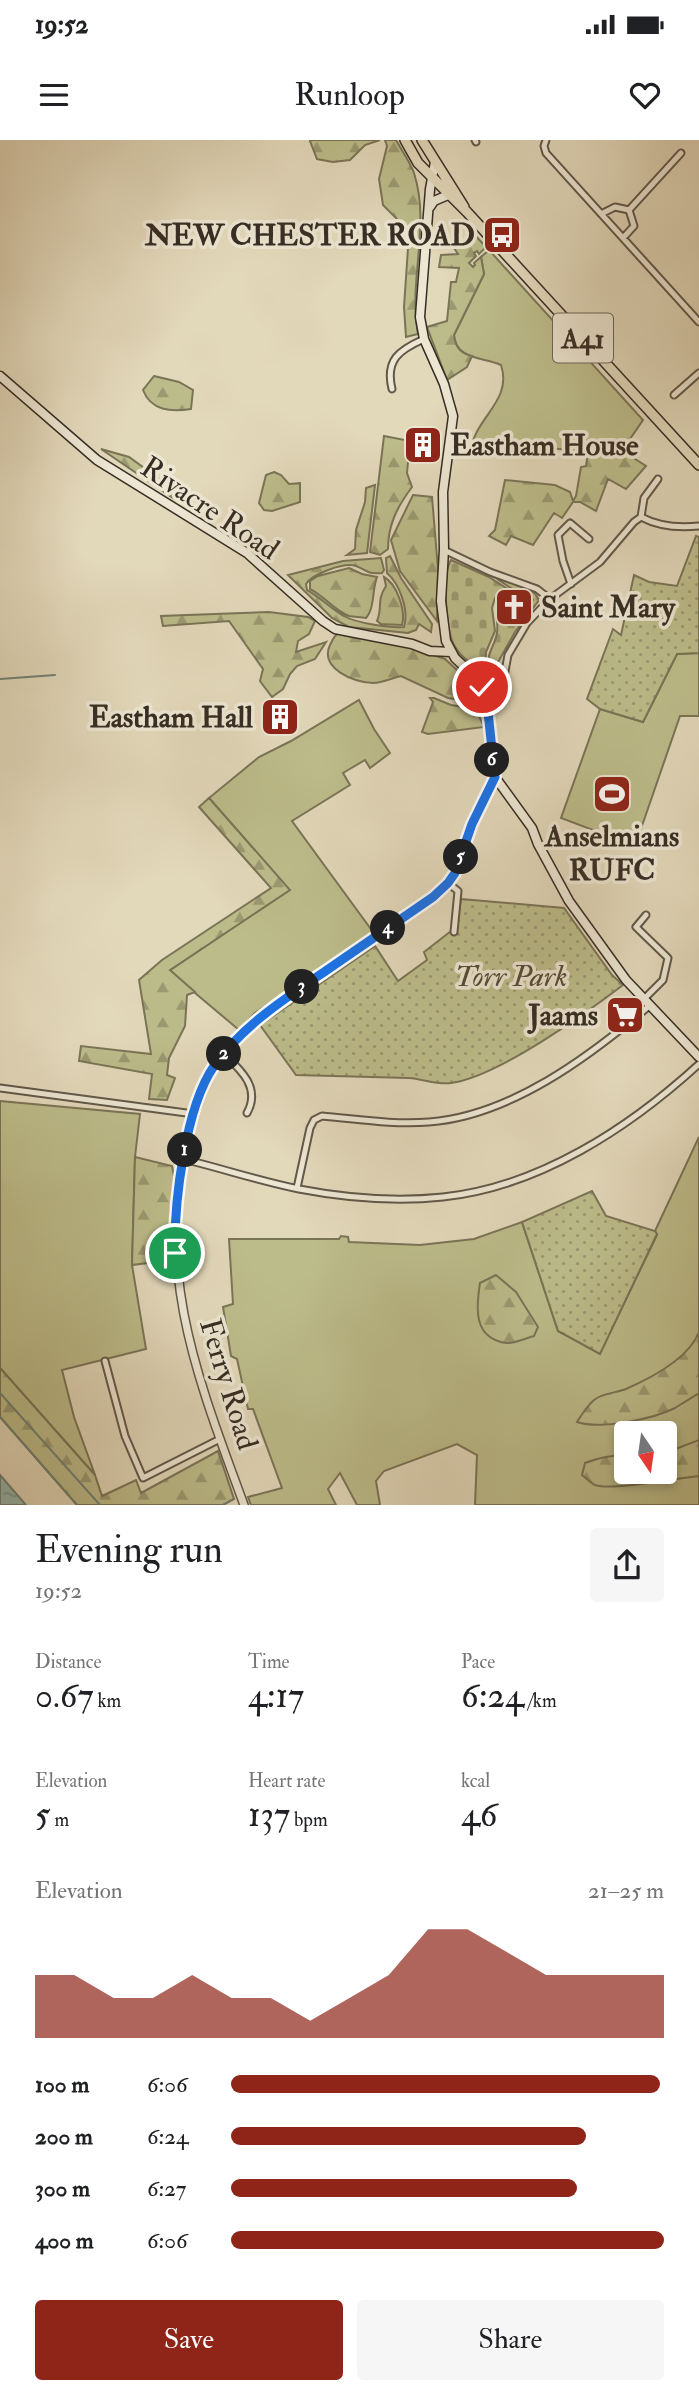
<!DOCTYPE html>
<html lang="en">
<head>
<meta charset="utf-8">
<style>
	body { margin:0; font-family:"IM FELL Double Pica",serif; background:#f6f6f6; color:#202124; height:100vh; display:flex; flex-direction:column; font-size:26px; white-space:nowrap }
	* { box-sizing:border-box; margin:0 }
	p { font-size:23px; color:#757577 }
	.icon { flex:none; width:38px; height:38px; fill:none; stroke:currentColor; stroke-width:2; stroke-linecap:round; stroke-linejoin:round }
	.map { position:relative; height:1365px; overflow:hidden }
	.details { display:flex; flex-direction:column; background:#fff; flex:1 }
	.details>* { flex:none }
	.needle { width:46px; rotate:167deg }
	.tools { position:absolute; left:614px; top:1281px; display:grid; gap:14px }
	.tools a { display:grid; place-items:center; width:63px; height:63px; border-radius:7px; background:#fff; box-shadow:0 4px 10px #0003; font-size:35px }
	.pin { position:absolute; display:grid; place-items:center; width:60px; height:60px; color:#fff; margin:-30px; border:4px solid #fff; border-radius:50%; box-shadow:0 2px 7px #0007 }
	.km { position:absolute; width:35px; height:35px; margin:-18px; border-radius:50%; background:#222; color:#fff; font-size:19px; line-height:35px; text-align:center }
	.round { display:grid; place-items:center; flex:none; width:74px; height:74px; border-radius:7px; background:#f6f6f6 }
	.head { display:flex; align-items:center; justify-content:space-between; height:119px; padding:0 35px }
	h1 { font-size:38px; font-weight:600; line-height:52px }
	.stats { display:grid; grid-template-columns:repeat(3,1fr); gap:10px; height:119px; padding:7px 35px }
	.stats div { display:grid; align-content:center }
	.stats b { font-size:35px; font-weight:600 }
	.stats small { font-size:19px; font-weight:400 }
	.stats p { font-size:19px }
	.chart { height:196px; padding:14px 35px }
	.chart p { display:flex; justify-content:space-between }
	.chart svg { width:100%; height:126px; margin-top:7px; fill:#8f2418; opacity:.7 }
	.primary-button { display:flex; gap:14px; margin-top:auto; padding:14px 35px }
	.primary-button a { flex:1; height:80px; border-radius:7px; background:#8f2418; color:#fff; font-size:28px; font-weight:600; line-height:80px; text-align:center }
	.primary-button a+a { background:#f6f6f6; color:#202124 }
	ul { padding:0 35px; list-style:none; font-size:23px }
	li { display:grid; grid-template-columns:112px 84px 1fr; align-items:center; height:52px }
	li i { height:18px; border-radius:9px; background:#8f2418 }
	.status { display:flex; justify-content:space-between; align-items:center; height:49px; padding:0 35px; background:#fff; direction:ltr }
	.status svg { height:19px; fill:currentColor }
	header { display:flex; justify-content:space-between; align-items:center; height:91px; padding:0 35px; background:#fff; font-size:32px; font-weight:600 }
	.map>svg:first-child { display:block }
	.grass { fill:#bcbc8a; stroke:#7a7457; stroke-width:2; fill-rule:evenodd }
	.forest { fill:url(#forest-firs); stroke:#7a7457; stroke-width:2 }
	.cemetery { fill:url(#cemetery-stones); stroke:#7a7457; stroke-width:2 }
	.park { fill:url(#park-dots); stroke:#7a7457; stroke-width:2 }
	.water { fill:url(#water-ripples); stroke:#6f8277; stroke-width:2 }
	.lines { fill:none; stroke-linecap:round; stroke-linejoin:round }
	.stream { stroke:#6f8277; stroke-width:2 }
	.minor-casing { stroke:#62584a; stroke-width:9 }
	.tertiary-casing { stroke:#62584a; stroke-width:10 }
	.secondary-casing { stroke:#372d24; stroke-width:11 }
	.trunk-casing { stroke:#372d24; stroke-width:12 }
	.minor { stroke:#ece6d2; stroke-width:5 }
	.tertiary { stroke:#ece6d2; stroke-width:7 }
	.secondary { stroke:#ece6d2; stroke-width:8 }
	.trunk { stroke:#e2d8ba; stroke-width:9 }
	.route-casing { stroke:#fff; stroke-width:14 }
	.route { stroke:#1a73e8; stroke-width:9 }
	.labels { text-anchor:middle; stroke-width:7; stroke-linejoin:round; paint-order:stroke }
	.shield { fill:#ece6d2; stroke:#6d6458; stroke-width:2 }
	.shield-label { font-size:28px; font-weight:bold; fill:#372d24 }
	.poi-label { font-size:30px; font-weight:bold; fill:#372d24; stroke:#ece6d2; text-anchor:end }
	.street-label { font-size:30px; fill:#372d24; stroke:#ece6d2 }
	.park-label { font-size:30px; font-style:italic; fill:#524a38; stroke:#ece6d2 }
</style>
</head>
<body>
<div class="status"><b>19:52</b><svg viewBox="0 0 49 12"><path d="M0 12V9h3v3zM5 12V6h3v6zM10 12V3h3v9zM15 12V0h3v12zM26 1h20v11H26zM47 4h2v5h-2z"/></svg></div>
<header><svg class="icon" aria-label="menu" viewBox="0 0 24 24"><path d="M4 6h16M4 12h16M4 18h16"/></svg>Runloop<svg class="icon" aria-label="heart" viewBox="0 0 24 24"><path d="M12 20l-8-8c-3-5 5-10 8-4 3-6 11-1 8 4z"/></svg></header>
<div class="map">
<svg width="699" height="1365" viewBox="0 0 699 1365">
	<defs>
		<pattern id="forest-firs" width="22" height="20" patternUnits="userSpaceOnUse" patternTransform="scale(1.75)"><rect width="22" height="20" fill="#bcbc8a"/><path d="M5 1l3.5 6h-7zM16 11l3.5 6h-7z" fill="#9a9971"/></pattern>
		<pattern id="cemetery-stones" width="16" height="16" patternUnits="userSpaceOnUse" patternTransform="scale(1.75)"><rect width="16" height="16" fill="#bcbc8a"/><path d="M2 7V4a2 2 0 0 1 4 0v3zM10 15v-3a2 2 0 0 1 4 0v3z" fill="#9a9971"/></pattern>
		<pattern id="park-dots" width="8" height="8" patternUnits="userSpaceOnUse" patternTransform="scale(1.75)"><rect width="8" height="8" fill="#bcbc8a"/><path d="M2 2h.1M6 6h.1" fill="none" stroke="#9a9971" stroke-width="1.8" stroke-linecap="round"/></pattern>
		<pattern id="water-ripples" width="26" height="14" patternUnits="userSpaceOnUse" patternTransform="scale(1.75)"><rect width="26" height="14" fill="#95baaf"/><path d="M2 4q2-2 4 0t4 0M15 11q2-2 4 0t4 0" fill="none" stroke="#7a988e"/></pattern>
	</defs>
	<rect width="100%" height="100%" fill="#e2d8ba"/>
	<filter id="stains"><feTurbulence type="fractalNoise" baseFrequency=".00286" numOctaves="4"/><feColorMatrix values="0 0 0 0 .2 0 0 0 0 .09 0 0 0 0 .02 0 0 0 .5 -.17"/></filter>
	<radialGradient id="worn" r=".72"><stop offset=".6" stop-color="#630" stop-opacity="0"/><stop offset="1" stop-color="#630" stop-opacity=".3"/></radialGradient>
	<!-- grass -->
	<path class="grass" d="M489,110L643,280L619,315L529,306L524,310L500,303L471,310C475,277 513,261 501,225C483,217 456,220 454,195L484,134L481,117Z
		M699,513V576H680L635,706L561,678L600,569L643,582L677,514Z
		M359,560L374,589L390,613L370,628L365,620L343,633L350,645L292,681L373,792L255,873L239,890L169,831L289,750L209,658L259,617L291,601Z
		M0,961L140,974L135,1017L132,1125L146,1209L62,1230L74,1277L95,1335L0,1228Z
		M699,997V1365H475L477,1315L457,1304L384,1331L376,1341L380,1365H357L340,1333L328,1349L336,1365H251L248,1357L282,1348L253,1269H248L237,1219L231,1216L223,1167L233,1164L229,1099H339L341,1096L348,1097L349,1102L420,1105L474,1099L522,1082L558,1191L600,1213L657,1095L655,1091ZM626,1293H665V1332H626Z"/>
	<!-- forest -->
	<path class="forest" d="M312,0H380L365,5L350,20L333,22L317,19L310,1Z
		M385,0H396C402,11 410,22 414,33C431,86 408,140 418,194L406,197L404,167L408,108L405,95L396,78L383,65L379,39L387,6Z
		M474,94L486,107L479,114L477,111L474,113L476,116L469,123L473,127L475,125L474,123L481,117L484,134L454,195C455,207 461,214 472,216L467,227L447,240L427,187L447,181L451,142H456L459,128L439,127L441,115L458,114L454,108L456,104L461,103Z
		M154,236L179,242L193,250L191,269C171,272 151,271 143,250Z
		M384,296L410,301L407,333L412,347C397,367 388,385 388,409L380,415L370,412Z
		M101,309L129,317L166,344L173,358Z
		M621,310L646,326L626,349L608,339L596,371L580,362H573L562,378L554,373L533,405L511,396L506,405L489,396L495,390L505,340L555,345L570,352L573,361L576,356L581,327L586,326L588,312L618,315Z
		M274,332L281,335L289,344L300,343V362L272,371L264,370L259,363L266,335Z
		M375,345L367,413L347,415L355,409L356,390L365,362L366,348Z
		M413,355L432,357L438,429L437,481L400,431L391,400Z
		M390,416L401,438L432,484L431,492L419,484L416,490L408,493L349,487L332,478L288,435L343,421L381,418L384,430L382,433C365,434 369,431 356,426C344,422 312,434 306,444L307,450C320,457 331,469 344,476C356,483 389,488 404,487C409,471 400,444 387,433L386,418Z
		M349,428L362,434L377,437C372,449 375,468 366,478C361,477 354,477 349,476C335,471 324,456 310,449V441L318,436Z
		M384,437C397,444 406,471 402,485L381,484L377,481C383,467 376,461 386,446Z
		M269,472L308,477L315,481L309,494L298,501L296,512L326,502L315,519L297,526L290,534L283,549L272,557L260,541L263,529L229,481L163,486L161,476Z
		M340,492L348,496L401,504L445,519L472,544L478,552L479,563L448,558L401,536C392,538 382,543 373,543C354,543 319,528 330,505C333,499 334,496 340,492Z
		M430,558H434L451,565L476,569L484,587L428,594L422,592L433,562Z
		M209,658L290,750L170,830L195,852L187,855L185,886L169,918L167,935L175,938L167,960L149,959L152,934L79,921L81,906L151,914L139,840L162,820L271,748L199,667Z
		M135,1017L172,1026L174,1036L170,1076V1120L132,1125Z
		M496,1135L516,1152L538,1187L534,1196C526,1198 514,1204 506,1203C473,1198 476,1168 480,1143Z
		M699,1192V1253C691,1258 683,1263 675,1268C653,1279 601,1290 577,1282C582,1274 588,1265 594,1260C602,1253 616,1253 626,1249C651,1238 689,1218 699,1192Z
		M0,1228L95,1335L102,1356L136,1340L141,1353L218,1311L234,1359L223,1365H77L0,1277Z
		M699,1300V1336C677,1338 613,1351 595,1345C591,1343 586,1338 582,1335L585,1323C598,1318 612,1315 626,1315V1332H665V1313Z"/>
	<!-- cemetery -->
	<path class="cemetery" d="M451,420L489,437L509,450L495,458L492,468L495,491L486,512L485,526L481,530C470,523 458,515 453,503C446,487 442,434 451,420Z
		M497,439C512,442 532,444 539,460L515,492L497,524L489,527C486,513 495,506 497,493C499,480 493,471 499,459L502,466L497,469L503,482L529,471L527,463L533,460L530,453L523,454L521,451L517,452Z"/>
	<!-- park -->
	<path class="park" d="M696,396L699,397V513L677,514L643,582L600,569L587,559L613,489L621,495L634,435L649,442L677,446Z
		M461,759L564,768L612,835L623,845C585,874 497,937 451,943C438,945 423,939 409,938C371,937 334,936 296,935L260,885L375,806L398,841L427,820L424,812L451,791L456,792Z
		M592,1051L606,1076L655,1091L657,1094L600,1214L558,1191L522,1082Z"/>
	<!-- water -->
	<path class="water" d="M0,1335L26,1365H0Z"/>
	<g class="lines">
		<!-- stream -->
		<path class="stream" d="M0,539L55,535
			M0,1253L100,1365
			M0,1277L77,1365
			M223,1365L231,1360"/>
		<defs>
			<path id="minor" d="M475,0L476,2
				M546,0L544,6L546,13L699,182
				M629,70L681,13
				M601,74L615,67L629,70L634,86L623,98
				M392,249C385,220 399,210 424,199
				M674,255L699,233
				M641,377L644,358L658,339
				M444,410L490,432L537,449L550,459
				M571,444L563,421L558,395L570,383L589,399
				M475,537L488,531L505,528
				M489,575L496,563L503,542L508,515L527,483L550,459L600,422L634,382L641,377C658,386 680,388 699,386
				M448,743L458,751L454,792
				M643,860L663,840L668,818L636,787L646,775
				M224,914C241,930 261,948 247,973
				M0,948L194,974
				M191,1021C227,1030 263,1042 299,1049C346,1058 395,1062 443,1057C539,1047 629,988 699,924
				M297,1048L310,988L314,980L322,976C357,979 394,985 429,982C510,976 589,917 649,866
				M105,1221L125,1296L143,1338L220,1299"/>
			<path id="tertiary" d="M244,1365C198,1239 153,1130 189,994C198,961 208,929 232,904C259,876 292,854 324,832C360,807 397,782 433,757C458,737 461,711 472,683C478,667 486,652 495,637"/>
			<path id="secondary" d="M435,22L430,49L420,177L424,199L444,244L453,276L443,352L444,410L441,461L446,501L455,518L477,539L485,554L495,637L532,688L538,704L569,761L626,840L699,917
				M430,67L434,61L448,55
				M0,236L97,320L247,413L323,481L335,489L412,504L430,511L451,512"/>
			<path id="trunk" d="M405,0L418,23L467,72L699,325
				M422,0L464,67"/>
		</defs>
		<!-- minor casing -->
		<use href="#minor" class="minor-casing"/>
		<!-- tertiary casing -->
		<use href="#tertiary" class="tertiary-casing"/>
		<!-- secondary casing -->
		<use href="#secondary" class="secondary-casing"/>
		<!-- trunk casing -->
		<use href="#trunk" class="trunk-casing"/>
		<!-- minor -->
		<use href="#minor" class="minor"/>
		<!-- tertiary -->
		<use href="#tertiary" class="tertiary"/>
		<!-- secondary -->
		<use href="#secondary" class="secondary"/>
		<!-- trunk -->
		<use href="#trunk" class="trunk"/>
	</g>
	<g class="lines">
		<defs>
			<path id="route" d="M175,1113C174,1063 185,968 214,926C243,885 286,858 327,830C363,805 398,781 433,757L448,743L455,733L472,684L495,637L487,563L482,547"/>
		</defs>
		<!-- route casing -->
		<use href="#route" class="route-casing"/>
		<!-- route -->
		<use href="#route" class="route"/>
	</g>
	<!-- icons -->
	<defs>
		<symbol id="bus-square" viewBox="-11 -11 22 22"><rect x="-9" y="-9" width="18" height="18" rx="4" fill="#8f2418" stroke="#ece6d2"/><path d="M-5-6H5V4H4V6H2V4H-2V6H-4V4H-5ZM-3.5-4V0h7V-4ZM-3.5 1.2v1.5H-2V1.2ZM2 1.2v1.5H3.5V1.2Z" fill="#fff"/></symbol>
		<symbol id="building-square" viewBox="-11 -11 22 22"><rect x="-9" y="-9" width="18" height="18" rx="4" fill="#8f2418" stroke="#ece6d2"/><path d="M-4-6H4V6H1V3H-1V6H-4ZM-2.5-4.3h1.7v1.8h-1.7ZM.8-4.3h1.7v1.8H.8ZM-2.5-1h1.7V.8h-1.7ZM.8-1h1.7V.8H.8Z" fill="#fff"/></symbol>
		<symbol id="church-square" viewBox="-11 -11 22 22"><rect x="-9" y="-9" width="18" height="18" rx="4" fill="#8f2418" stroke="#ece6d2"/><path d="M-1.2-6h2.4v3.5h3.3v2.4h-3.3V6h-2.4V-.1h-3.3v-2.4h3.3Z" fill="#fff"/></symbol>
		<symbol id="stadium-square" viewBox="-11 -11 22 22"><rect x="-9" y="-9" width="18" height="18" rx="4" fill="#8f2418" stroke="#ece6d2"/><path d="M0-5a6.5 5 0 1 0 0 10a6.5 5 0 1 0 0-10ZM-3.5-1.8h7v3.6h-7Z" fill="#fff"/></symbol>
		<symbol id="supermarket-square" viewBox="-11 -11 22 22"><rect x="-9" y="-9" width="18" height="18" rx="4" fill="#8f2418" stroke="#ece6d2"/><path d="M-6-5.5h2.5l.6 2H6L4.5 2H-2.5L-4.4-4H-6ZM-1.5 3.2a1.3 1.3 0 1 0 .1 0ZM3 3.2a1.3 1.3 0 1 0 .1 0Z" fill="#fff"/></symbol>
	</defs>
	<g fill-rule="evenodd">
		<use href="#bus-square" x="480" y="73" width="44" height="44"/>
		<use href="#building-square" x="401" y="283" width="44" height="44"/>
		<use href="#church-square" x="492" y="445" width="44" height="44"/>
		<use href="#building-square" x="258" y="555" width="44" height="44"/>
		<use href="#stadium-square" x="590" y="632" width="44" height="44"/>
		<use href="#supermarket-square" x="603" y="853" width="44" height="44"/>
	</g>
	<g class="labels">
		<!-- shield labels -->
		<rect class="shield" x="553" y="173.5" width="60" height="49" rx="5"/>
		<g class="shield-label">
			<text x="583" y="208">A41</text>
		</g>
		<!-- poi labels -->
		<g class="poi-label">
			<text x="475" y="105">NEW CHESTER ROAD</text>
			<text x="450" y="315" text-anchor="start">Eastham House</text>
			<text x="541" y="477" text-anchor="start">Saint Mary</text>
			<text x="253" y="587">Eastham Hall</text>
			<text x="612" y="706" text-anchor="middle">Anselmians<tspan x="612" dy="34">RUFC</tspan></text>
			<text x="598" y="885">Jaams</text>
		</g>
		<!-- street labels -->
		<g class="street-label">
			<text transform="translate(210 368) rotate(34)" y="10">Rivacre Road</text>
			<text transform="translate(229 1244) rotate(73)" y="10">Ferry Road</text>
		</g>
		<!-- park labels -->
		<g class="park-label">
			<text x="511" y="846">Torr Park</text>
		</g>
	</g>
	<rect width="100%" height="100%" filter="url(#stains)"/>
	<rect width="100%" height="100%" fill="url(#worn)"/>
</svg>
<div class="tools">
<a><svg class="needle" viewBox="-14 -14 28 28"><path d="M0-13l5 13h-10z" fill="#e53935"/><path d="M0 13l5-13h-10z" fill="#757577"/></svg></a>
</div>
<div class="pin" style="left:175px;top:1113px;background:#1e9e55"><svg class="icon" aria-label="arrive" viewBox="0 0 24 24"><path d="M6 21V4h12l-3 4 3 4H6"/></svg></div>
<div class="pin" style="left:482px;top:547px;background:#d93025"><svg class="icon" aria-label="check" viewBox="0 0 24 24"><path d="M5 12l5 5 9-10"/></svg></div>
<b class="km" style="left:185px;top:1010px">1</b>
<b class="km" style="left:224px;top:914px">2</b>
<b class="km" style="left:302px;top:847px">3</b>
<b class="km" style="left:388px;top:788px">4</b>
<b class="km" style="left:461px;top:717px">5</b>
<b class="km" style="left:492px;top:620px">6</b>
</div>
<section class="details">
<div class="head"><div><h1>Evening run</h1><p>19:52</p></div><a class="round"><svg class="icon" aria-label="share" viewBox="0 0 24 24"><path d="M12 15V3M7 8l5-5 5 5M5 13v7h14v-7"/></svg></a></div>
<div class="stats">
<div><p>Distance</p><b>0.67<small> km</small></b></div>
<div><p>Time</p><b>4:17</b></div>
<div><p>Pace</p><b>6:24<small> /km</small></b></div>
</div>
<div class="stats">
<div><p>Elevation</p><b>5<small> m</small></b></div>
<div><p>Heart rate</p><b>137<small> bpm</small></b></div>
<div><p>kcal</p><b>46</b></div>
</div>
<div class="chart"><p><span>Elevation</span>21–25 m</p>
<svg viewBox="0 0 160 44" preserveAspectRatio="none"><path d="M0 44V22L10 22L20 30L30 30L40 22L50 30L60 30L70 38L80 30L90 22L100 6L110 6L120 14L130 22L140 22L150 22L160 22V44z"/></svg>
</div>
<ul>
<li><b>100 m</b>6:06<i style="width:99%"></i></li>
<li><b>200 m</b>6:24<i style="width:82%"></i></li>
<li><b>300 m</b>6:27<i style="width:80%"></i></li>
<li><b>400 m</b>6:06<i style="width:100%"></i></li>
</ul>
<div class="primary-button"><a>Save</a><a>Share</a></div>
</section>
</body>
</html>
